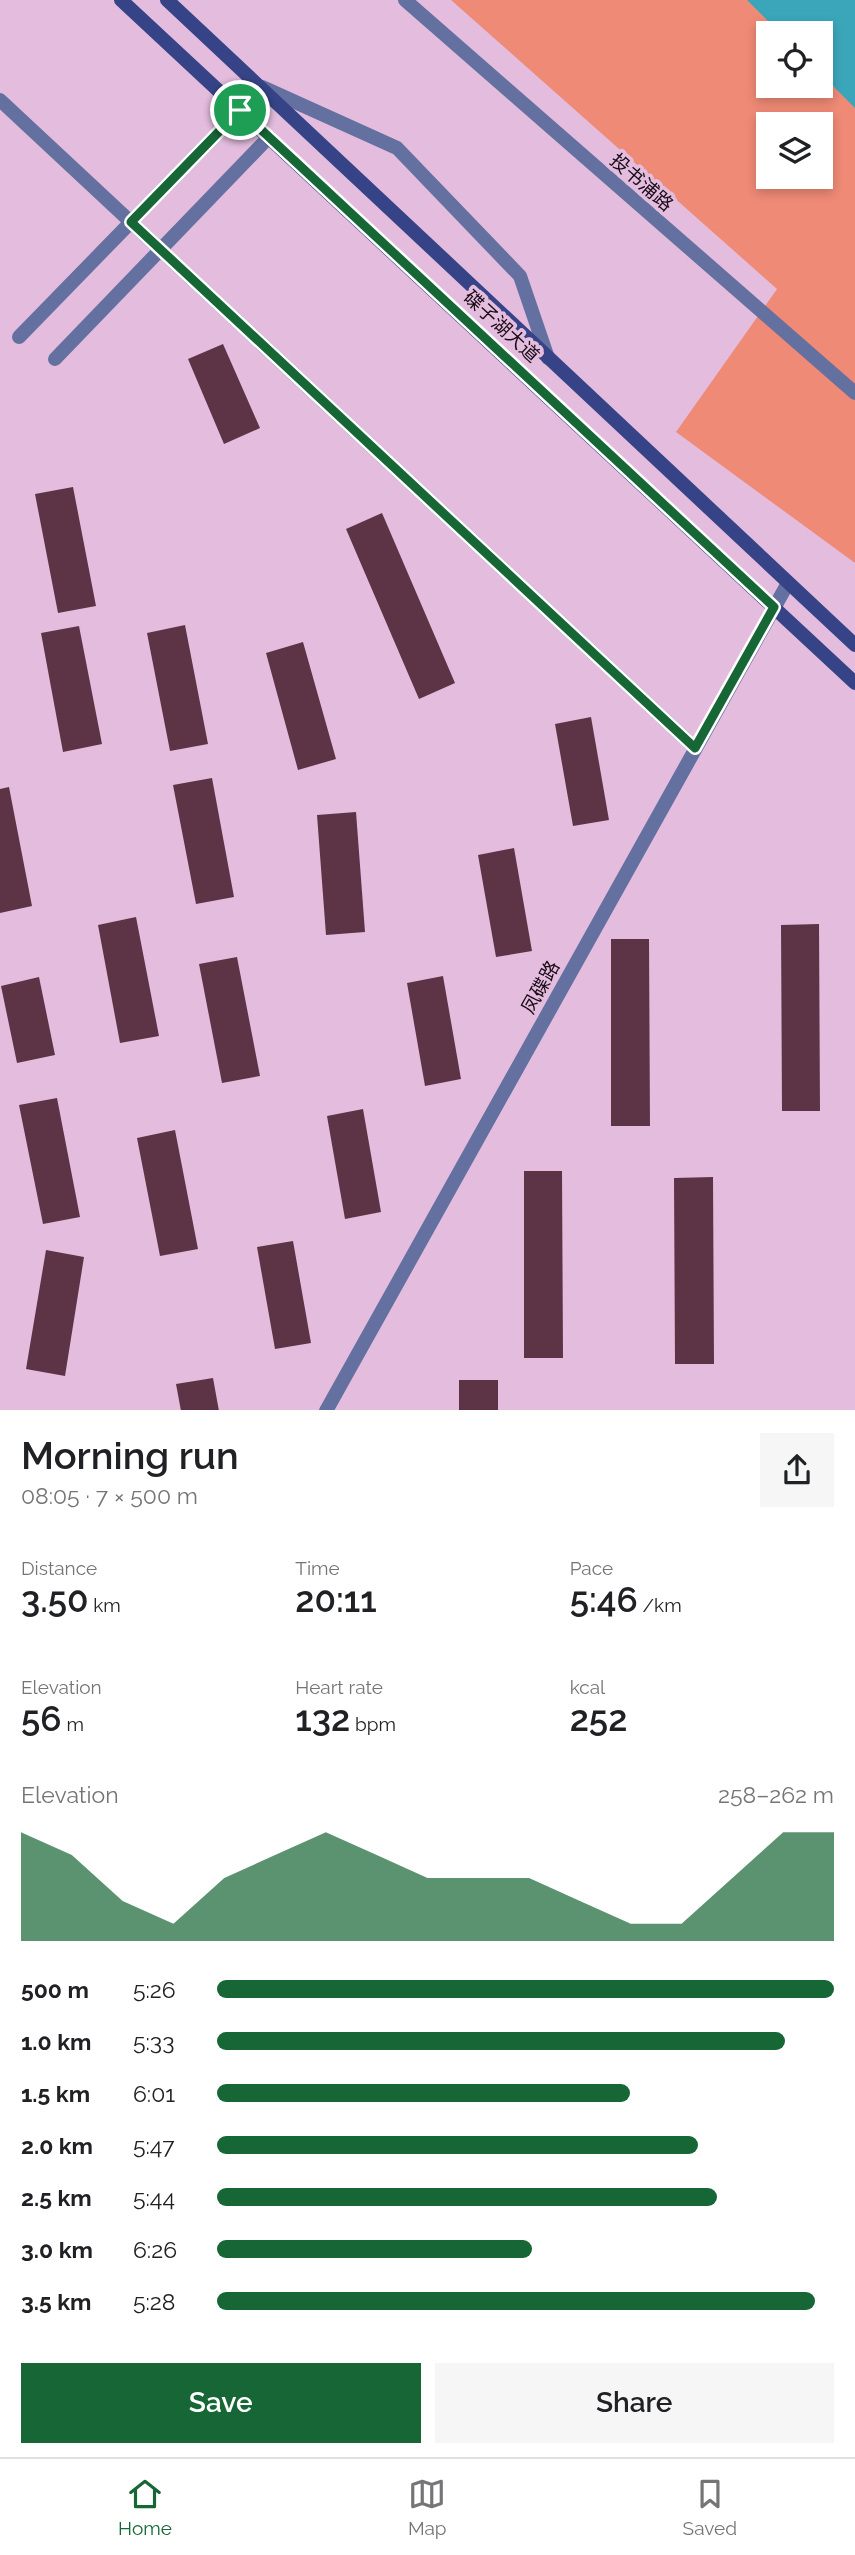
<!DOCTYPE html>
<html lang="en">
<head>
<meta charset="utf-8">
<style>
	body { margin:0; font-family:Raleway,"Noto Sans SC",sans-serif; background:#f6f6f6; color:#202124; height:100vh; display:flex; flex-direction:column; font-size:26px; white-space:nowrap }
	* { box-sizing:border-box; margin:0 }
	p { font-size:23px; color:#757577 }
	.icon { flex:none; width:38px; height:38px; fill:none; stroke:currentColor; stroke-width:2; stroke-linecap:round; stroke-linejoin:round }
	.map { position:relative; height:1410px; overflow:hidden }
	.details { display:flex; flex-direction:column; background:#fff; flex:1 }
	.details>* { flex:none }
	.fabs { position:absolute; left:756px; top:21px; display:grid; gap:14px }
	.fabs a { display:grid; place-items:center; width:77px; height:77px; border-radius:0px; background:#fff; box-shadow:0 4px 10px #0003; font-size:35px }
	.pin { position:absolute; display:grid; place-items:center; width:60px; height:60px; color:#fff; margin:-30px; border:4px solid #fff; border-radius:50%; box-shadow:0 2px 7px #0007 }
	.round { display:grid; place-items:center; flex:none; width:74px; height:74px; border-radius:0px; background:#f6f6f6 }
	.head { display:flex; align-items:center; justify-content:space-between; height:119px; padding:0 21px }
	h1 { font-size:38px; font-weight:600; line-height:52px }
	.metrics { display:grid; grid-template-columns:repeat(3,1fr); gap:10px; height:119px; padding:7px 21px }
	.metrics div { display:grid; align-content:center }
	.metrics b { font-size:35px; font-weight:600 }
	.metrics small { font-size:19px; font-weight:400 }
	.metrics p { font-size:19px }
	.chart { height:196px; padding:14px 21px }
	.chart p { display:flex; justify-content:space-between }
	.chart svg { width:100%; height:126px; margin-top:7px; fill:#166636; opacity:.7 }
	.primary-button { display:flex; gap:14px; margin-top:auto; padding:14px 21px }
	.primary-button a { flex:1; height:80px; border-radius:0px; background:#166636; color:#fff; font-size:28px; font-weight:600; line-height:80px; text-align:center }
	.primary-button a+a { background:#f6f6f6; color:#202124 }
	ul { padding:0 21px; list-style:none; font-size:23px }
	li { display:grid; grid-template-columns:112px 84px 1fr; align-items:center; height:52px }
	li i { height:18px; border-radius:9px; background:#166636 }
	.tab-bar { display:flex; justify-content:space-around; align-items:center; height:98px; border-top:2px solid #e0e0e0; background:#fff; font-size:19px; color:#757577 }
	.tab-bar a { display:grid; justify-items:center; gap:4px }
	.tab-bar .active { color:#166636 }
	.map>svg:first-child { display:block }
	.green { fill:#ef8a76; fill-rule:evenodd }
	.water { fill:#3ba6ba }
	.building { fill:#5c3446 }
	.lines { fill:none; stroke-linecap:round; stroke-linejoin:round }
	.service { stroke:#6471a0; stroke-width:14 }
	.minor { stroke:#6471a0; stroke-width:14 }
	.tertiary { stroke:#6471a0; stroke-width:14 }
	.secondary { stroke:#364487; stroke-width:14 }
	.route-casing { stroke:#fff; stroke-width:14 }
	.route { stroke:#166636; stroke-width:9 }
	.labels { text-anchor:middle; stroke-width:7; stroke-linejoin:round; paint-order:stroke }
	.street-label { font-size:19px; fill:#190b17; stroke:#e4bdde }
</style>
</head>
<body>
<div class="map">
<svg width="855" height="1411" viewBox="0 0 855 1411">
	<rect width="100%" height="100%" fill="#e4bdde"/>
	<!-- green -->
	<path class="green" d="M451,0H802L855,53V563L676,432L777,289ZM768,33H821V86H768ZM768,124H821V177H768Z"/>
	<!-- water -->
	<path class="water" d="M747,0H855V108L821,74V33H780Z"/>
	<!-- building -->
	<path class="building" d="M223,344L260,428L224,444L188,359Z
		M73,487L96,606L58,613L35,494Z
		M382,513L455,683L419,699L346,529Z
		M185,625L208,744L170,751L147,633Z
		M79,626L102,744L63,752L41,633Z
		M303,642L336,759L298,770L266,653Z
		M591,717L609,820L573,826L555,724Z
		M212,778L234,897L196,904L173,785Z
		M9,787L32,906L0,913V789Z
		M356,812L365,932L326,935L317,815Z
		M514,848L532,951L496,957L478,855Z
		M136,917L159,1036L120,1043L98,925Z
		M819,924L820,1111H782L781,925Z
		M611,939H649L650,1126H611Z
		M237,957L260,1076L222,1083L199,964Z
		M443,976L461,1079L425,1086L407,983Z
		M39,977L55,1055L17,1063L1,986Z
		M57,1098L80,1217L43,1224L19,1105Z
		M363,1109L381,1212L345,1219L327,1116Z
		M175,1130L198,1249L160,1256L137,1138Z
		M524,1171H562L563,1358H524Z
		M713,1177L714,1364H675L674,1178Z
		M293,1241L311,1343L275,1349L257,1247Z
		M46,1250L84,1257L65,1376L26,1369Z
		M213,1378L219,1411H181L176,1384Z
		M459,1380H498V1411H459Z"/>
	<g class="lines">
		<!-- service -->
		<path class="service" d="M262,87L397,148L520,276L548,358"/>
		<!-- minor -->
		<path class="minor" d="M405,0L855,393
			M0,100L695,748
			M19,337L240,110
			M55,359L269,137"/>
		<!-- tertiary -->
		<path class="tertiary" d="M326,1411L788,583"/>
		<!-- secondary -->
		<path class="secondary" d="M121,0L855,683
			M167,0L855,645"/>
	</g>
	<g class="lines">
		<defs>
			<path id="route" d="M240,110L774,607L695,748L131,222Z"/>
		</defs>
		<!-- route casing -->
		<use href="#route" class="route-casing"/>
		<!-- route -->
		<use href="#route" class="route"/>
	</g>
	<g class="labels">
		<!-- street labels -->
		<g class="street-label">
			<text transform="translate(642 182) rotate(41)" y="7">投书浦路</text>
			<text transform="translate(502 326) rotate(43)" y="7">碟子湖大道</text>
			<text transform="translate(540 987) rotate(-61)" y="7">凤碟路</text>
		</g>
	</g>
</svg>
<div class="fabs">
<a><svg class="icon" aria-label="locate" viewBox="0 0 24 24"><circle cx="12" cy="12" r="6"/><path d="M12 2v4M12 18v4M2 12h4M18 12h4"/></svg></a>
<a><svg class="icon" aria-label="layers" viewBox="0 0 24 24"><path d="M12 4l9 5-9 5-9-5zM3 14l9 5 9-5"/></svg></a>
</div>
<div class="pin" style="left:240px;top:110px;background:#1e9e55"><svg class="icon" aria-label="arrive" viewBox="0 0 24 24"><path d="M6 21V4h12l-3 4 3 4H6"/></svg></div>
</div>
<section class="details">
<div class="head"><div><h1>Morning run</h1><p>08:05 · 7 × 500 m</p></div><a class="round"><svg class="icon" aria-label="share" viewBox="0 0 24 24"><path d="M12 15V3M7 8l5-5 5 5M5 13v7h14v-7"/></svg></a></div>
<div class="metrics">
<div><p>Distance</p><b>3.50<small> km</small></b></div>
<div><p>Time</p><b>20:11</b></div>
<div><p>Pace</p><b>5:46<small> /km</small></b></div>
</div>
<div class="metrics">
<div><p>Elevation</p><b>56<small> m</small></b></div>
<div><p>Heart rate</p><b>132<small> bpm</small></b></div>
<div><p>kcal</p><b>252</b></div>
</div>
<div class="chart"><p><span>Elevation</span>258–262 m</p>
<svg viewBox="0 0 160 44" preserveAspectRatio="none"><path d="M0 44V6L10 14L20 30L30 38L40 22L50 14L60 6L70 14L80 22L90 22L100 22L110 30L120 38L130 38L140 22L150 6L160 6V44z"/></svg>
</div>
<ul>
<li><b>500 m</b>5:26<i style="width:100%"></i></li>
<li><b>1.0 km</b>5:33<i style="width:92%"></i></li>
<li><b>1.5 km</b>6:01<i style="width:67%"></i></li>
<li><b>2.0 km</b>5:47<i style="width:78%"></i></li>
<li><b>2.5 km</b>5:44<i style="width:81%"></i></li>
<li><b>3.0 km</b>6:26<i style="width:51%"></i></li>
<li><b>3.5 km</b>5:28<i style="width:97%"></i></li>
</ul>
<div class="primary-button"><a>Save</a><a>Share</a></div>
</section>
<nav class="tab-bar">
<a class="active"><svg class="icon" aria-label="home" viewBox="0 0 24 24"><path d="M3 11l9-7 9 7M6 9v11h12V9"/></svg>Home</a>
<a><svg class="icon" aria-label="map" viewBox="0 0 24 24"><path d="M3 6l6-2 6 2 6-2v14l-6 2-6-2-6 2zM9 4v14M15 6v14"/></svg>Map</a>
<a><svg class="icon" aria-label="saved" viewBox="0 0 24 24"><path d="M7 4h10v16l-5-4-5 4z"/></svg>Saved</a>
</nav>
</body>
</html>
